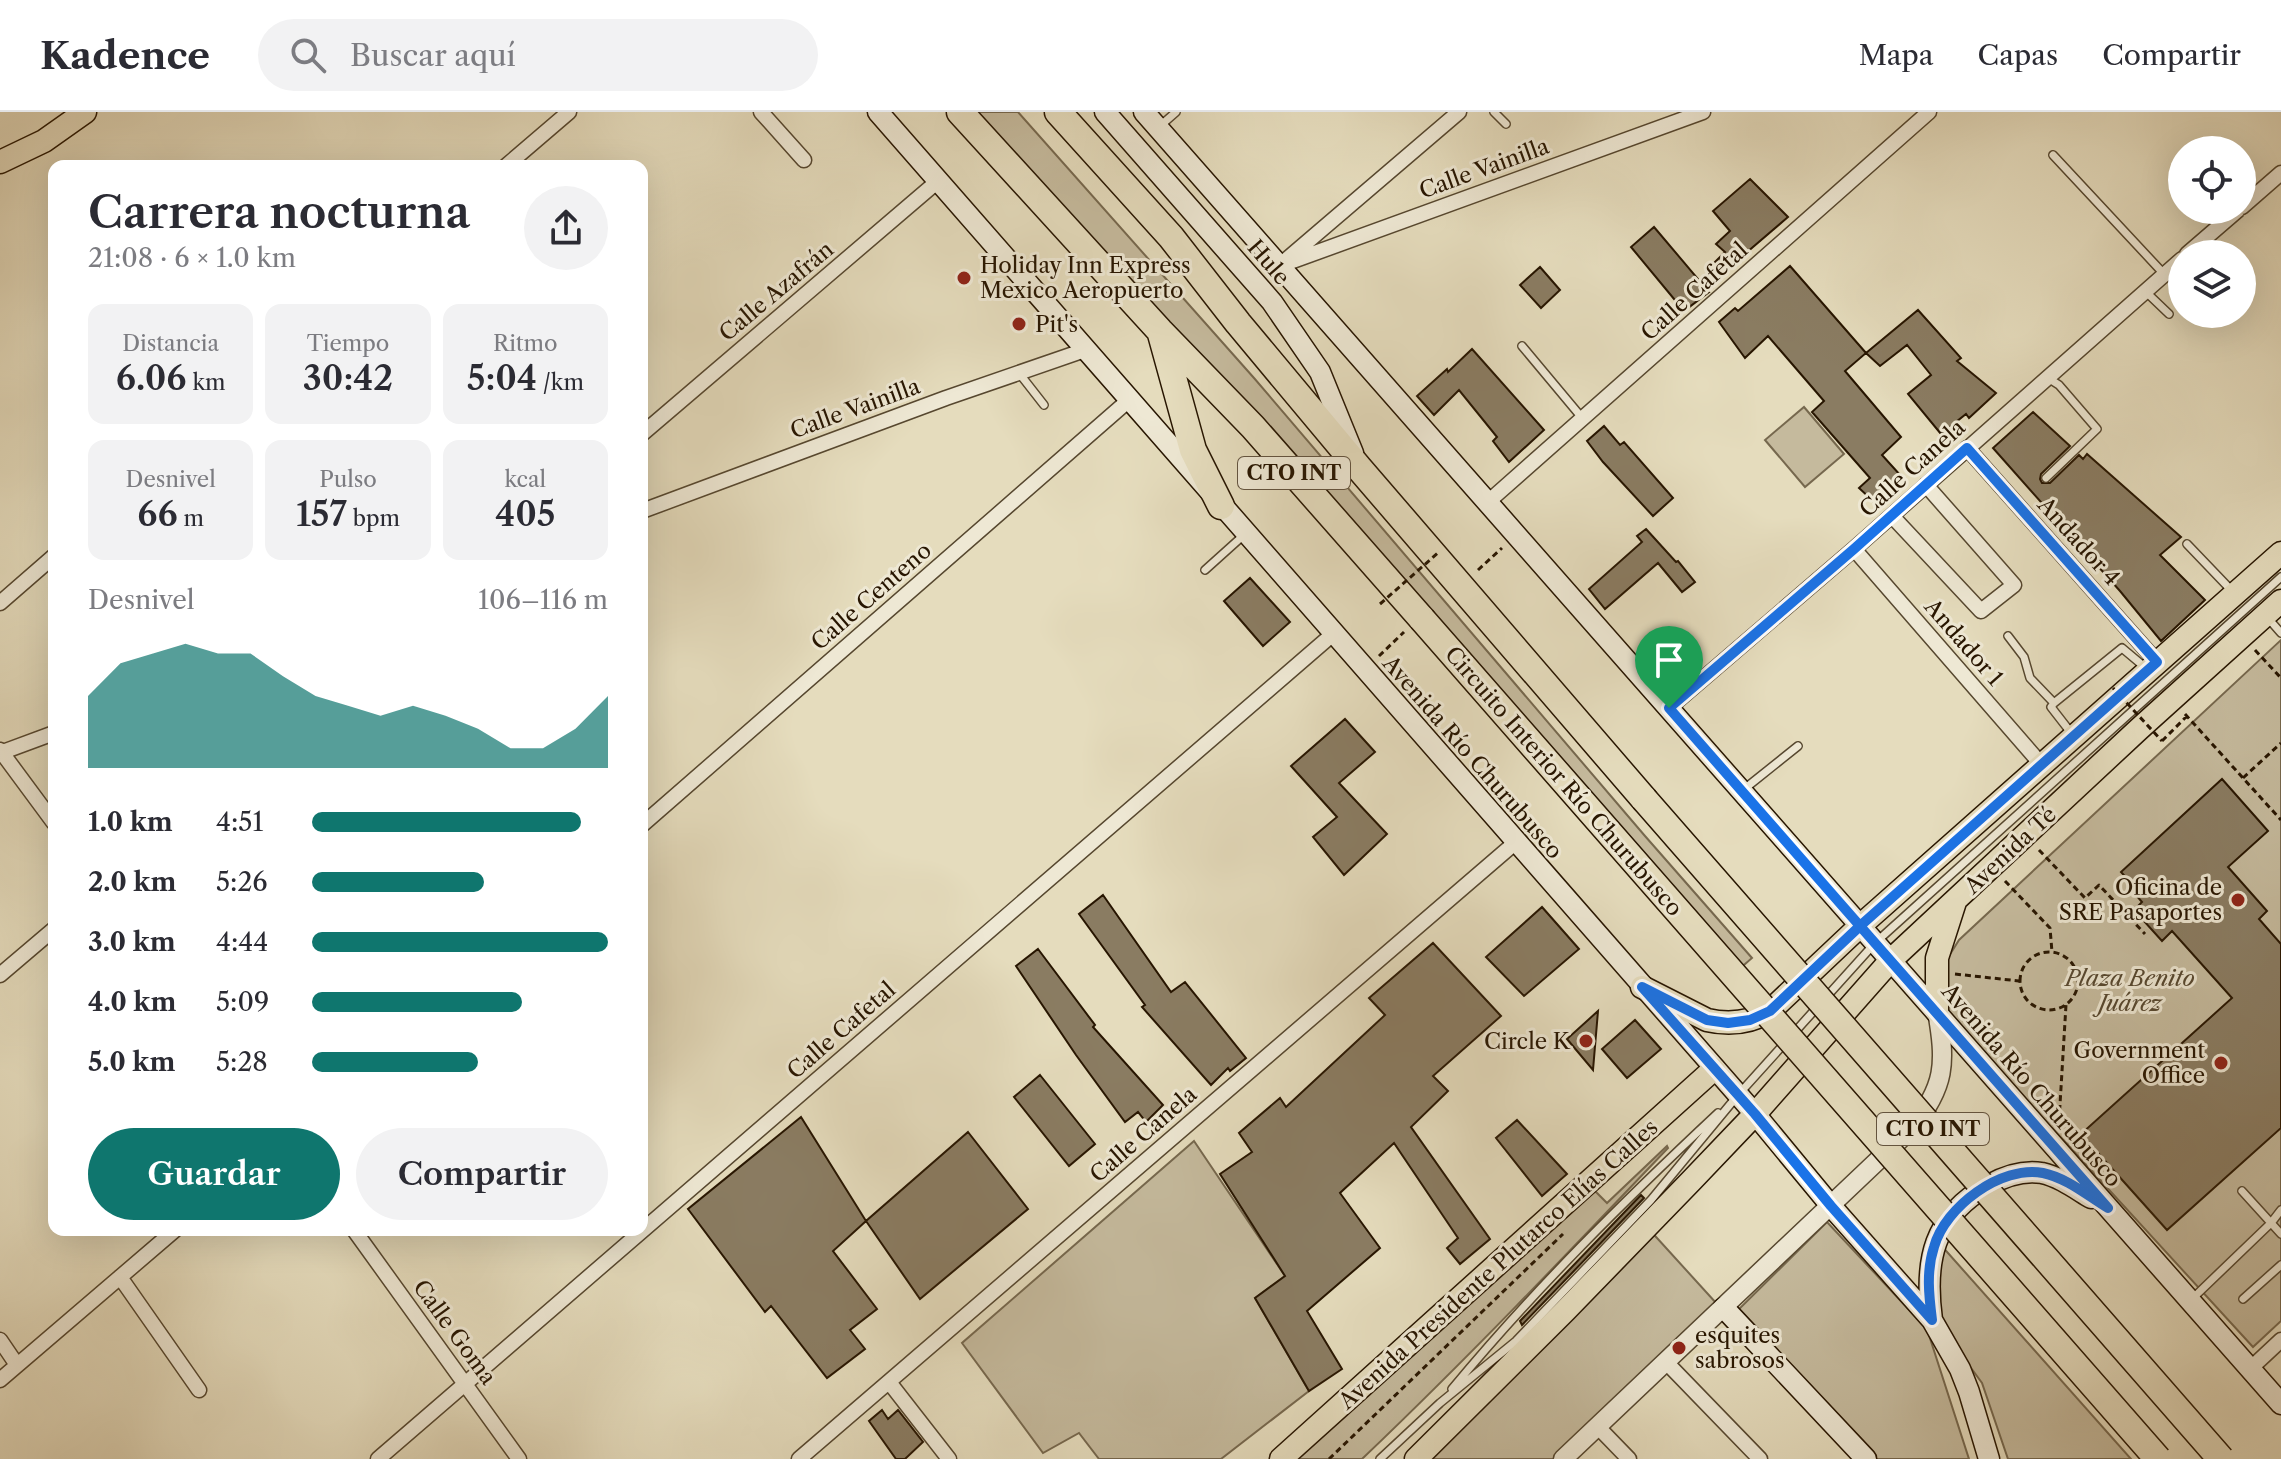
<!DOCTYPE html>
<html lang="es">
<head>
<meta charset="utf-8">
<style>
	body { margin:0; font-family:"Libre Caslon Text",serif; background:#f2f2f3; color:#2b2b33; height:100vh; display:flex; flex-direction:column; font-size:30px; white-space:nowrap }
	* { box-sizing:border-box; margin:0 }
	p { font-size:26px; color:#7c7c81 }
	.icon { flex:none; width:44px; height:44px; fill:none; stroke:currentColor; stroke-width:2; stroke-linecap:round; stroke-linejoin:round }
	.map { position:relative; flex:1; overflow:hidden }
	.panel { position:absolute; left:48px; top:48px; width:600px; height:1076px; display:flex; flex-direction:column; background:#fff; border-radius:16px; box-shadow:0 8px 32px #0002 }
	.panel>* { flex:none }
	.buttons { position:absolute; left:2168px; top:24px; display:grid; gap:16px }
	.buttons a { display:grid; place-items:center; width:88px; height:88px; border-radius:50%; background:#fff; box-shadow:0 8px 32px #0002; font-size:40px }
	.pin { position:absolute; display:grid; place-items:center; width:68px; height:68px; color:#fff; margin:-82px -34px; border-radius:50% 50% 50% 0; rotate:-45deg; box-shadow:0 0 8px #0007 }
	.pin .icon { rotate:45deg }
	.round { display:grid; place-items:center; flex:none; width:84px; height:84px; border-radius:42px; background:#f2f2f3 }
	.head { display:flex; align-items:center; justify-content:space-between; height:136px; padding:0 40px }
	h1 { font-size:44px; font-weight:600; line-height:60px }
	.stats { display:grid; grid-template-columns:repeat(3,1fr); gap:12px; height:136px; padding:8px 40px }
	.stats div { display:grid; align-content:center; border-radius:16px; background:#f2f2f3; text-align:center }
	.stats b { font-size:34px; font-weight:600 }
	.stats small { font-size:22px; font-weight:400 }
	.stats p { font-size:22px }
	.chart { height:224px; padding:16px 40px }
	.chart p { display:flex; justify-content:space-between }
	.chart svg { width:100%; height:144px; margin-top:8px; fill:#0f766e; opacity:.7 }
	.cta { display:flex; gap:16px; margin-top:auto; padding:16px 40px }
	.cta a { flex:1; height:92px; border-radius:48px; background:#0f766e; color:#fff; font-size:32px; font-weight:600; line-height:92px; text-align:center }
	.cta a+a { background:#f2f2f3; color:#2b2b33 }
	ul { padding:0 40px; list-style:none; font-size:26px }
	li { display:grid; grid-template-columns:128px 96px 1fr; align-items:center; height:60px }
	li i { height:20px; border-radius:10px; background:#0f766e }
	header { display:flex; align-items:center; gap:48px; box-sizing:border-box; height:112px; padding:0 40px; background:#fff; border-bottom:2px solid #e1e1e2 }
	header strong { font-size:38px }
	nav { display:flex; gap:44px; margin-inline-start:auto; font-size:28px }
	.search { width:560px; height:72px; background:#f2f2f3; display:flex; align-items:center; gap:20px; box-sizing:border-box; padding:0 28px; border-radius:44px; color:#7c7c81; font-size:30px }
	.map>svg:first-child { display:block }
	.green { fill:#c5ba9d; stroke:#76684e; stroke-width:2 }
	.building { fill:#8a7c62; stroke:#271500; stroke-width:2 }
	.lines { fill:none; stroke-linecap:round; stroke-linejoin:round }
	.service-casing { stroke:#56472f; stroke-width:10 }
	.minor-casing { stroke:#56472f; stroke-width:17 }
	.tertiary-casing { stroke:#56472f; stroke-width:21 }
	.secondary-casing { stroke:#271500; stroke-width:23 }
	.primary-casing { stroke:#271500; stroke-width:25 }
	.motorway-casing { stroke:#271500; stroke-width:29 }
	.path { stroke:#271500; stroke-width:3; stroke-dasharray:6 4; stroke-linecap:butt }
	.service { stroke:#eee8d4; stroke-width:7 }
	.minor { stroke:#eee8d4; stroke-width:14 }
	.tertiary { stroke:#eee8d4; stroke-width:18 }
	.secondary { stroke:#eee8d4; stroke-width:20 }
	.primary { stroke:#e5dcbd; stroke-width:22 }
	.motorway { stroke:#e5dcbd; stroke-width:26 }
	.motorway-bridge-casing { stroke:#271500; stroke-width:29; stroke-linecap:butt }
	.path-bridge { stroke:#271500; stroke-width:3; stroke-dasharray:6 4; stroke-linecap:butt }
	.motorway-bridge { stroke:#e5dcbd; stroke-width:26 }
	.route-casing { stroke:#fff; stroke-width:16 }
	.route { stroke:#1a73e8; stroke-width:10 }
	.poi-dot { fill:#8f2418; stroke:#eee8d4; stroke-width:3 }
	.labels { text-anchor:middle; stroke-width:6; stroke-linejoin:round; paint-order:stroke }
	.shield { fill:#eee8d4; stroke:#635440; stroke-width:2 }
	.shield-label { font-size:20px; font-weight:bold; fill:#271500 }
	.street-label { font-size:22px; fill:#271500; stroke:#eee8d4 }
	.poi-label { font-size:22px; fill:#271500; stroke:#eee8d4; text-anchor:start }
	.park-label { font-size:22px; font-style:italic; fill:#56472f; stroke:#eee8d4 }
</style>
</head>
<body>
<header>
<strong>Kadence</strong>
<div class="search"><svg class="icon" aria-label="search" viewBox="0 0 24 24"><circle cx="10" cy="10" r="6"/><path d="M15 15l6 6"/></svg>Buscar aquí</div>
<nav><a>Mapa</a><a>Capas</a><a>Compartir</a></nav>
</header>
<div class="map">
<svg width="2281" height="1347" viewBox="0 0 2281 1347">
	<rect width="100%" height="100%" fill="#e5dcbd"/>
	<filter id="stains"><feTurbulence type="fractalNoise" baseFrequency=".0025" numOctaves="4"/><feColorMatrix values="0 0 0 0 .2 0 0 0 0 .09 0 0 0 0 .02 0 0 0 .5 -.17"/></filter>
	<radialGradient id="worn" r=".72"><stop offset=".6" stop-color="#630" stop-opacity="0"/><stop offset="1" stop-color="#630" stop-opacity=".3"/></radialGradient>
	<!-- green -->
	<path class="green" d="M976,0H1018L1254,266L1645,724L1752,846L1737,859L1172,217Z
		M1804,295L1844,342L1805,375L1765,328Z
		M2281,528V1209L2253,1235L2068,1033L1957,917L1943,891L1944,852L1959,828Z
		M1194,1029L1285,1164L1255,1186L1309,1279L1221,1347H1099L1079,1321L1043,1341L962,1231Z
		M1667,1034L1668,1036C1568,1141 1467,1247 1362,1347H1290L1592,1076L1607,1091Z
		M1827,1110L1927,1217L1969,1347H1868L1730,1206Z
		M1647,1115L1717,1192L1554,1347H1428Z
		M1940,1132L2131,1347H2008L1982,1271L1924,1192Z"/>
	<!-- building -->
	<path class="building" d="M1750,67L1788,105L1725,159L1715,150L1725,140L1716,132L1730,119L1713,99Z
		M1654,115L1709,180L1684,199L1631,135Z
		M1790,154L1866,241L1845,259L1901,325L1882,343L1901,364L1873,389L1859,376L1870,366L1812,300L1824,289L1768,224L1745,246L1719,210L1735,196L1738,199Z
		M1540,155L1560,178L1541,196L1520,173Z
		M1918,198L1961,246L1957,249L1996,281L1969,306L1966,302L1941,322L1908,282L1931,263L1907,233L1880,254L1866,241Z
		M1472,237L1544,318L1509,350L1493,329L1497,325L1459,278L1434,303L1417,284L1447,257L1448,260Z
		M2033,300L2070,334L2041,362L2040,367L2042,371H2050L2079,343L2083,347L2087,342L2181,425L2160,443L2205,488L2161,529L2120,479L1993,336Z
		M1604,314L1620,333L1624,330L1673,386L1653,404L1603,350L1587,329Z
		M1646,417L1676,450L1678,449L1695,470L1682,480L1658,451L1605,497L1589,477L1642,430L1637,424Z
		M1250,466L1290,510L1263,534L1224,489Z
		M1345,607L1375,640L1339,671L1387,722L1344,763L1313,725L1337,705L1291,654Z
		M2222,667L2268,719L2228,755L2267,799L2259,807L2281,832V1016L2167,1118L2081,1022L2232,886L2172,819L2162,829L2134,798L2142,790L2129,775L2132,772L2121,760Z
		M1103,783L1171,880L1185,870L1246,946L1230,959L1228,956L1211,973L1142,895L1145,893L1079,802Z
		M1542,795L1579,837L1524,884L1486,845Z
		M1433,831L1501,904L1433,964L1448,979L1411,1015L1490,1127L1460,1152L1447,1136L1458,1126L1394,1031L1340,1081L1380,1136L1307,1199L1342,1257L1309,1279L1255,1186L1285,1164L1220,1062L1252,1040L1239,1021L1280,986L1286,995L1385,903L1369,886Z
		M1038,837L1095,913L1093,915L1163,993L1146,1010L1138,1000L1125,1010L1076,943L1016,854Z
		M1598,899L1593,958L1567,927Z
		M1635,908L1661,937L1627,966L1602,937Z
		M1040,963L1095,1032L1069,1054L1014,985Z
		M801,1005L866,1109L833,1139L877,1197L850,1218L865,1237L827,1266L771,1194L765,1200L688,1097Z
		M1517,1008L1567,1062L1542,1084L1496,1026Z
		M968,1020L1028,1097L920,1187L866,1109Z
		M1641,1083L1644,1086L1522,1213L1520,1209Z
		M882,1298L888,1307L898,1298L923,1330L905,1347H896L869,1309Z"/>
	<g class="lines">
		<defs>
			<path id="service" d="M1494,0L1506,12
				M1160,14L1176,0
				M2053,43L2164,162
				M2146,180L2169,202
				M1522,234L1583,307
				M1019,261L1044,293
				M2046,366L2097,317L2059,273L2048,266
				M2187,432L2233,480
				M1205,458L1245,422
				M2267,505L2281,521
				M2008,524L2024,545L2030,566L2054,591
				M2072,622L2051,595L2054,591L2122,536L2147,557
				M1743,678L1798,634
				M2242,1079L2281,1122
				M2192,1187L2271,1111L2281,1098
				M2243,1187L2281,1153
				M1452,1277C1534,1178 1625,1088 1718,1001
				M1380,1347L1440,1291L1516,1229L1651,1088L1738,983L1875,831L2281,465"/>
			<path id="minor" d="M761,0L804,48
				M506,54L569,0
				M2242,95L2281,61
				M2187,142L2238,98
				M1286,148L1459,0
				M1279,154L1703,0
				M642,322L938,69
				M1967,336L2157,550
				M1488,390L1929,0
				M642,399L946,286L1085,238
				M1892,404L1981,499L2014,473L1926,373
				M1854,437L2041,652
				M0,491L54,444
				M1669,596L1854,437L2182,147
				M0,638L54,711
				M0,641L54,621
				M642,713L1129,288
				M0,863L54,817
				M354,1118L519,1347
				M120,1165L199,1278
				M0,1228L17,1253
				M1666,1250L1760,1347
				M2250,1257L2281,1228
				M0,1268L175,1118
				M889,1270L949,1347
				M1597,1314L1629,1347
				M378,1347L1333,522
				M799,1347L1516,730"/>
			<path id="tertiary" d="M1563,1347L1911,1017C1946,974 1946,951 1937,899"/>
			<path id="secondary" d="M878,0L1755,1002L1831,1094L1932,1208L1960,1257L1969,1280L1989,1347
				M1105,0L1272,190L1320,260L1353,341
				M1144,0L2281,1292
				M1724,1196L1866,1347
				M1932,1208C1924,1149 1933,1104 1989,1073C2005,1064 2024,1058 2042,1061C2060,1065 2076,1077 2091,1086"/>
			<path id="primary" d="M0,50L44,29L85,0
				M1642,875L1707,908C1729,913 1750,911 1770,899L1860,814L2281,441
				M1937,899V846L1955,790
				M1281,1347L1714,957
				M1416,1347L1565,1199L1692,1068L1755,1002L1891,848L2139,617L2281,489"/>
			<path id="motorway" d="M960,0L1160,219L1253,315L1422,507
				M1058,0L1171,125L1238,211L1359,356L1644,687
				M1161,222L1193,338L1221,394"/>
		</defs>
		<!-- service casing -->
		<use href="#service" class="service-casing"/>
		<!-- minor casing -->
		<use href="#minor" class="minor-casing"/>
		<!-- tertiary casing -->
		<use href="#tertiary" class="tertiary-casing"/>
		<!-- secondary casing -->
		<use href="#secondary" class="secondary-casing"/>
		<!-- primary casing -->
		<use href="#primary" class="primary-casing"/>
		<!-- motorway casing -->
		<use href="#motorway" class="motorway-casing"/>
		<!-- path -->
		<path class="path" d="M1478,458L1502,436
			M2255,538L2281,566
			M1379,544L1404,520
			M2185,602L2281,708
			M2162,629L2187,604
			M2243,666L2281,631
			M2039,738L2085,786L2099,773L2145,822
			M2005,769L2050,816L2052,840
			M2020 869a29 29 0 1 1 58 0a29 29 0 1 1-58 0Z
			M1955,862L2019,869
			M2059,1009L2066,893
			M1329,1347L1563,1122"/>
		<!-- service -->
		<use href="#service" class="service"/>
		<!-- minor -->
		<use href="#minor" class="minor"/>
		<!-- tertiary -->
		<use href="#tertiary" class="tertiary"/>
		<!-- secondary -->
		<use href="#secondary" class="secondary"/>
		<!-- primary -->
		<use href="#primary" class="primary"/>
		<!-- motorway -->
		<use href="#motorway" class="motorway"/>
		<defs>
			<path id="motorway-bridge" d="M1422,507L2158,1347
				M1644,687L2221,1347"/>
		</defs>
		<!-- motorway-bridge casing -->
		<use href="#motorway-bridge" class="motorway-bridge-casing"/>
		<!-- path-bridge -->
		<path class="path-bridge" d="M1380,492L1439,440
			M2113,576L2162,629"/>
		<!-- motorway-bridge -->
		<use href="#motorway-bridge" class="motorway-bridge"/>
	</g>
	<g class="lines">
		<defs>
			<path id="route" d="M1669,596L1860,814L1770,899L1750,908L1728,911L1707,908L1642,875L1755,1002L1831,1094L1932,1208C1929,1184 1926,1159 1934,1135C1945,1095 2001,1053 2043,1061C2067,1066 2088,1084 2108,1096L1860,814L2157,550L1967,336L1854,437L1669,596"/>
		</defs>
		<!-- route casing -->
		<use href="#route" class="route-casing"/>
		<!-- route -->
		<use href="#route" class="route"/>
	</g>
	<!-- markers -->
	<g class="poi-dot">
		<circle cx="964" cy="166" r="8"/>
		<circle cx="1019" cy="212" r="8"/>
		<circle cx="2238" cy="788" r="8"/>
		<circle cx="1586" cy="929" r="8"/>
		<circle cx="2221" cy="951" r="8"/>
		<circle cx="1679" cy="1236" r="8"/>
	</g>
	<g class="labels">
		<!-- shield labels -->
		<g class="shield">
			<rect x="1238" y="345" width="112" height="32" rx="6"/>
			<rect x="1877" y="1001" width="112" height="32" rx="6"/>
		</g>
		<g class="shield-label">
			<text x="1294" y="368">CTO INT</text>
			<text x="1933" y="1024">CTO INT</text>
		</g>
		<!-- street labels -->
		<g class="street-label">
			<text transform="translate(1484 56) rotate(-20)" y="8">Calle Vainilla</text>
			<text transform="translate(1269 150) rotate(49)" y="8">Hule</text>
			<text transform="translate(776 179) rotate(-40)" y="8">Calle Azafrán</text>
			<text transform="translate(1694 179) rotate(-42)" y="8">Calle Cafetal</text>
			<text transform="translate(855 296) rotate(-20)" y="8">Calle Vainilla</text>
			<text transform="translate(1912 356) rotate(-42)" y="8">Calle Canela</text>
			<text transform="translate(2079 429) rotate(48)" y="8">Andador 4</text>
			<text transform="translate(871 484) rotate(-41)" y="8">Calle Centeno</text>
			<text transform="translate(1964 530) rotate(49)" y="8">Andador 1</text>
			<text transform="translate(1473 645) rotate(49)" y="8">Avenida Río Churubusco</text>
			<text transform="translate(1564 669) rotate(49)" y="8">Circuito Interior Río Churubusco</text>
			<text transform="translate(2010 738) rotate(-43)" y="8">Avenida Té</text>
			<text transform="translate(841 918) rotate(-41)" y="8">Calle Cafetal</text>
			<text transform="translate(2032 973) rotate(49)" y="8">Avenida Río Churubusco</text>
			<text transform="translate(1143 1022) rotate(-41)" y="8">Calle Canela</text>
			<text transform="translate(1498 1152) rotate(-42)" y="8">Avenida Presidente Plutarco Elías Calles</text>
			<text transform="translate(455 1220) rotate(54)" y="8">Calle Goma</text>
		</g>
		<!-- poi labels -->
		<g class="poi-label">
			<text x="980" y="161">Holiday Inn Express<tspan x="980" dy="25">Mexico Aeropuerto</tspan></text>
			<text x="1035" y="220">Pit's</text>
			<text x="2222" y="783" text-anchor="end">Oficina de<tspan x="2222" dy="25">SRE Pasaportes</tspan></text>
			<text x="1570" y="937" text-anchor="end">Circle K</text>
			<text x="2205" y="946" text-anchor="end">Government<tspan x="2205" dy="25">Office</tspan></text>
			<text x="1695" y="1231">esquites<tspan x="1695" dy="25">sabrosos</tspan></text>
		</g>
		<!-- park labels -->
		<g class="park-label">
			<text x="2130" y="874">Plaza Benito<tspan x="2130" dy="25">Juárez</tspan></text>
		</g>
	</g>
	<rect width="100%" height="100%" filter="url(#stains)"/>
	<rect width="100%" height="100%" fill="url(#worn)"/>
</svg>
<div class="buttons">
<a><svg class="icon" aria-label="locate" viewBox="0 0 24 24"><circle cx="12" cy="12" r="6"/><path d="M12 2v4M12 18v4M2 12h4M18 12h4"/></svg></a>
<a><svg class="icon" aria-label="layers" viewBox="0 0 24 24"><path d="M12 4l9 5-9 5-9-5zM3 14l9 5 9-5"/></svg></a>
</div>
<div class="pin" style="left:1669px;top:596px;background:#1e9e55"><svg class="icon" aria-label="arrive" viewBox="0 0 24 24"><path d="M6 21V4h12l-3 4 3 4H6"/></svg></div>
<section class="panel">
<div class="head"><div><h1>Carrera nocturna</h1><p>21:08 · 6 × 1.0 km</p></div><a class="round"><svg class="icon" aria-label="share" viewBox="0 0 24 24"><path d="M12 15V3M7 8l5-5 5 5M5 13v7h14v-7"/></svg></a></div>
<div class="stats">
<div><p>Distancia</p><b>6.06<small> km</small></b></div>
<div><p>Tiempo</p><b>30:42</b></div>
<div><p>Ritmo</p><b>5:04<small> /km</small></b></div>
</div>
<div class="stats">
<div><p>Desnivel</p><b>66<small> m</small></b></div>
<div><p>Pulso</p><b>157<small> bpm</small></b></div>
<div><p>kcal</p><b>405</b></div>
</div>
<div class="chart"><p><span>Desnivel</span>106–116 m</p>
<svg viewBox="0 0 160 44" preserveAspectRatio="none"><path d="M0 44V22L10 12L20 9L30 6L40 9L50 9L60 16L70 22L80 25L90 28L100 25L110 28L120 32L130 38L140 38L150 32L160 22V44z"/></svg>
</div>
<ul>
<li><b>1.0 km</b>4:51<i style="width:91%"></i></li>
<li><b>2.0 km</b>5:26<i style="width:58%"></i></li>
<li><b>3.0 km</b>4:44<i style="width:100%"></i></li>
<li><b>4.0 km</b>5:09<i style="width:71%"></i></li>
<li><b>5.0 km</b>5:28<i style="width:56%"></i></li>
</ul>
<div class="cta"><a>Guardar</a><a>Compartir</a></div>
</section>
</div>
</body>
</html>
